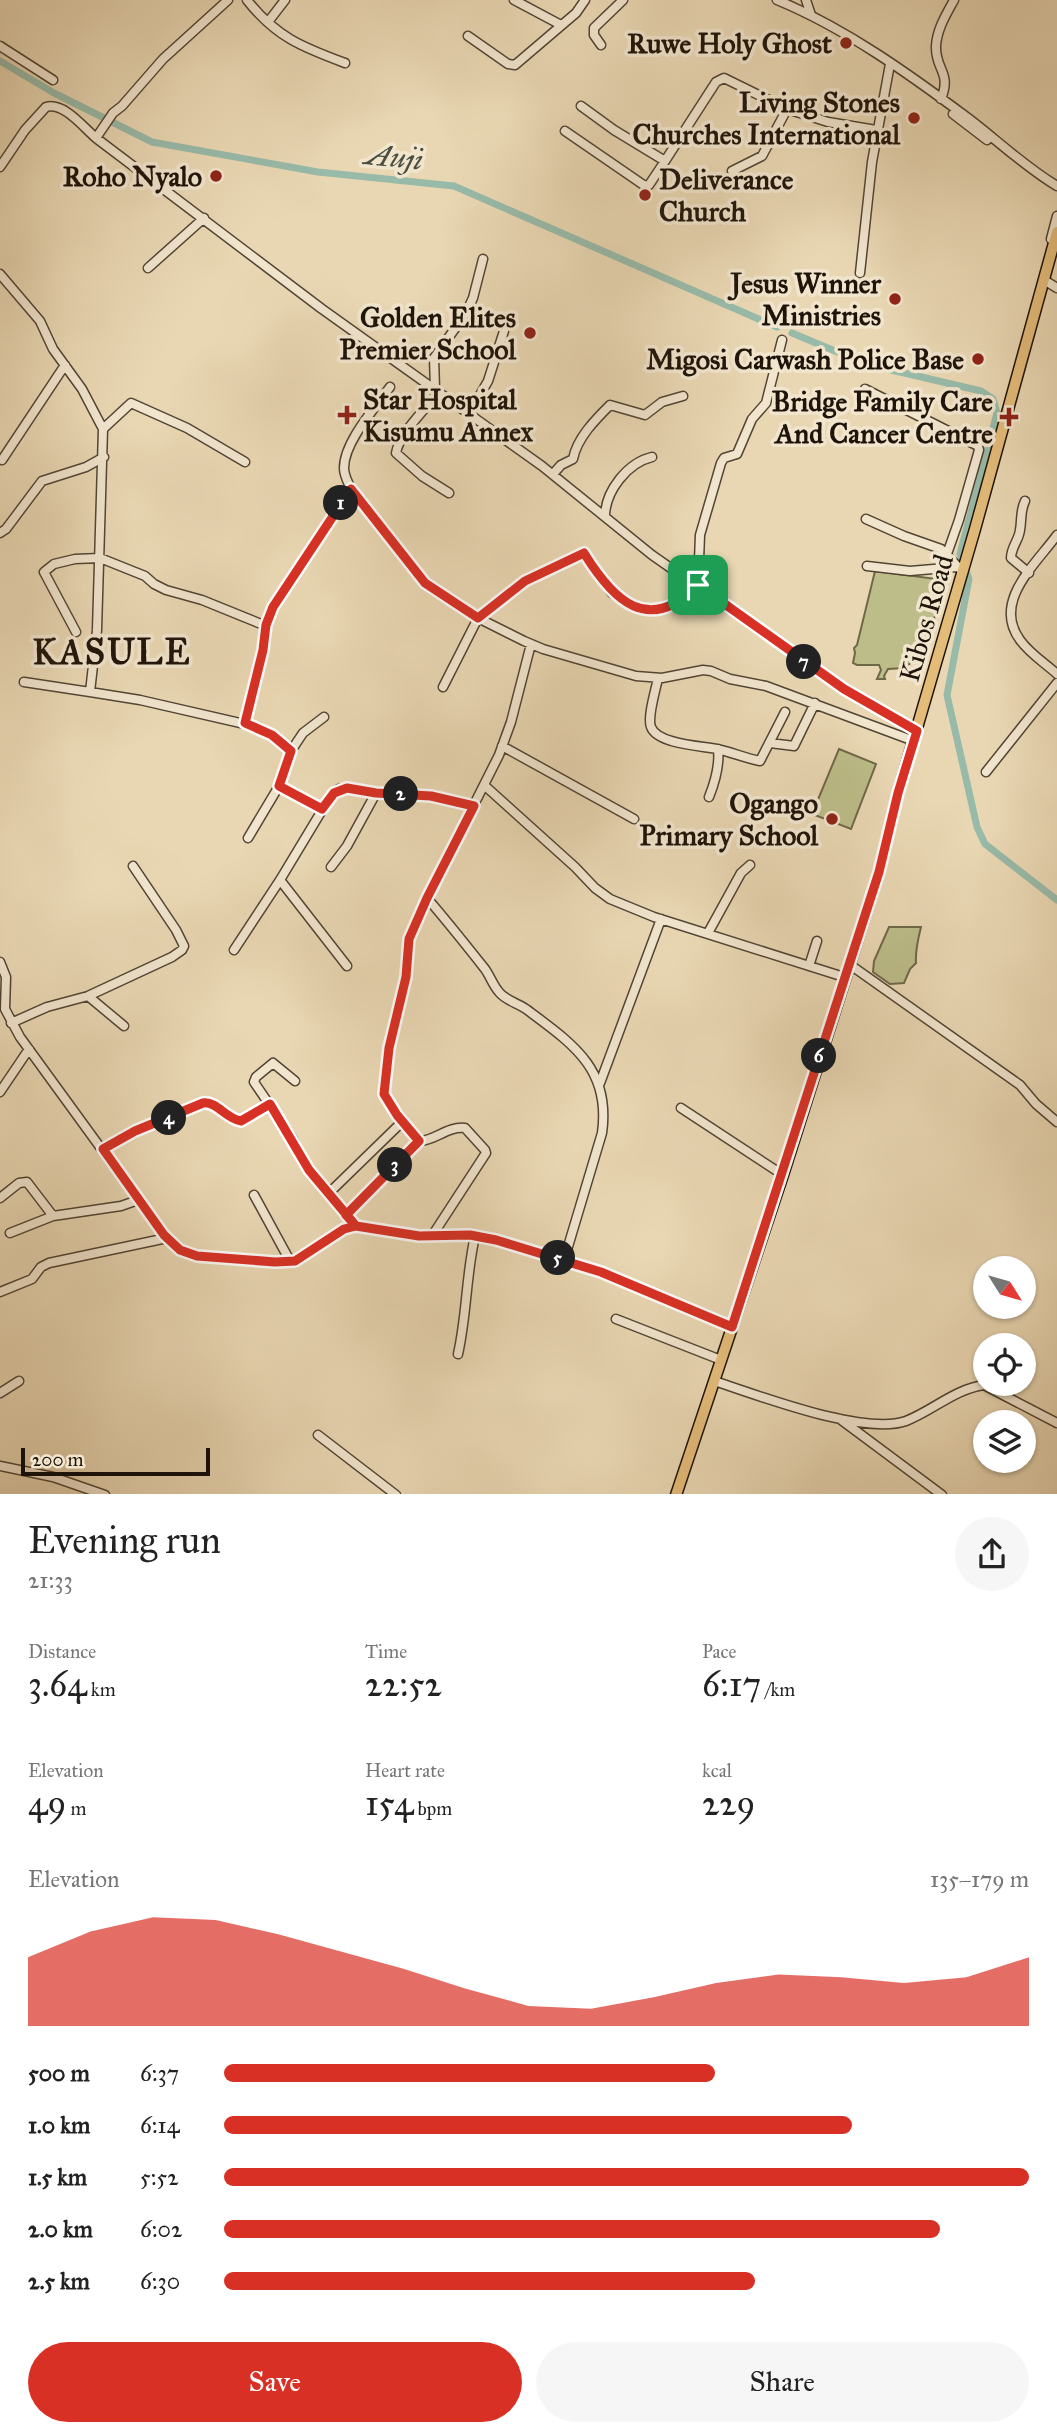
<!DOCTYPE html>
<html lang="en">
<head>
<meta charset="utf-8">
<style>
	body { margin:0; font-family:"IM FELL Great Primer",serif; background:#f6f6f6; color:#222; height:100vh; display:flex; flex-direction:column; font-size:26px; white-space:nowrap }
	* { box-sizing:border-box; margin:0 }
	p { font-size:23px; color:#767676 }
	.icon { flex:none; width:38px; height:38px; fill:none; stroke:currentColor; stroke-width:2; stroke-linecap:round; stroke-linejoin:round }
	.map { position:relative; height:1494px; overflow:hidden }
	.drawer { display:flex; flex-direction:column; background:#fff; flex:1 }
	.drawer>* { flex:none }
	.needle { width:46px; rotate:127deg }
	.tools { position:absolute; left:973px; top:1256px; display:grid; gap:14px }
	.tools a { display:grid; place-items:center; width:63px; height:63px; border-radius:50%; background:#fff; box-shadow:0 2px 5px #0004; font-size:35px }
	.scale { position:absolute; left:21px; bottom:18px; width:189px; box-sizing:border-box; padding-left:7px; border:4px solid #1f1409; border-top:0; font-size:19px; line-height:24px; white-space:nowrap; color:#1f1409; -webkit-text-stroke:5px #f1e5ce; paint-order:stroke }
	.pin { position:absolute; display:grid; place-items:center; width:60px; height:60px; color:#fff; margin:-30px; border-radius:14px; box-shadow:0 4px 10px #0006 }
	.km { position:absolute; width:35px; height:35px; margin:-18px; border-radius:50%; background:#222; color:#fff; font-size:19px; line-height:35px; text-align:center }
	.round { display:grid; place-items:center; flex:none; width:74px; height:74px; border-radius:37px; background:#f6f6f6 }
	.summary { display:flex; align-items:center; justify-content:space-between; height:119px; padding:0 28px }
	h1 { font-size:38px; font-weight:600; line-height:52px }
	.stats { display:grid; grid-template-columns:repeat(3,1fr); gap:10px; height:119px; padding:7px 28px }
	.stats div { display:grid; align-content:center }
	.stats b { font-size:35px; font-weight:600 }
	.stats small { font-size:19px; font-weight:400 }
	.stats p { font-size:19px }
	.chart { height:196px; padding:14px 28px }
	.chart p { display:flex; justify-content:space-between }
	.chart svg { width:100%; height:126px; margin-top:7px; fill:#d93025; opacity:.7 }
	.primary-button { display:flex; gap:14px; margin-top:auto; padding:14px 28px }
	.primary-button a { flex:1; height:80px; border-radius:42px; background:#d93025; color:#fff; font-size:28px; font-weight:600; line-height:80px; text-align:center }
	.primary-button a+a { background:#f6f6f6; color:#222 }
	ul { padding:0 28px; list-style:none; font-size:23px }
	li { display:grid; grid-template-columns:112px 84px 1fr; align-items:center; height:52px }
	li i { height:18px; border-radius:9px; background:#d93025 }
	.map>svg:first-child { display:block }
	.green { fill:#bcbd89; stroke:#6e6849; stroke-width:2 }
	.lines { fill:none; stroke-linecap:round; stroke-linejoin:round }
	.canal { stroke:#98baa9; stroke-width:7 }
	.minor-casing { stroke:#524534; stroke-width:11 }
	.major-casing { stroke:#1f1409; stroke-width:13 }
	.minor { stroke:#f1e5ce; stroke-width:8 }
	.major { stroke:#e4bc7a; stroke-width:10 }
	.route-casing { stroke:#fff; stroke-width:14 }
	.route { stroke:#d93025; stroke-width:9 }
	.poi-dot { fill:#8f2418; stroke:#f1e5ce; stroke-width:2.5 }
	.labels { text-anchor:middle; stroke-width:7; stroke-linejoin:round; paint-order:stroke }
	.poi-label { font-size:28px; font-weight:bold; fill:#1f1409; stroke:#f1e5ce; text-anchor:end }
	.street-label { font-size:28px; fill:#1f1409; stroke:#f1e5ce }
	.water-label { font-size:30px; font-style:italic; fill:#494e41; stroke:#f1e5ce }
	.district-label { font-size:35px; font-weight:bold; letter-spacing:2px; fill:#1f1409; stroke:#f1e5ce }
</style>
</head>
<body>
<div class="map">
<svg width="1057" height="1495" viewBox="0 0 1057 1495">
	<rect width="100%" height="100%" fill="#e9d7b3"/>
	<filter id="stains"><feTurbulence type="fractalNoise" baseFrequency=".00286" numOctaves="4"/><feColorMatrix values="0 0 0 0 .2 0 0 0 0 .09 0 0 0 0 .02 0 0 0 .5 -.17"/></filter>
	<radialGradient id="worn" r=".72"><stop offset=".6" stop-color="#630" stop-opacity="0"/><stop offset="1" stop-color="#630" stop-opacity=".3"/></radialGradient>
	<!-- green -->
	<path class="green" d="M875,571L944,580L924,659H916L904,668L888,669L884,676L885,679H877L881,670L879,665H857L853,663L855,653L854,648L857,645Z
		M839,749L876,764L851,829L812,814Z
		M889,927H921C918,939 915,951 916,963L910,969L904,983L890,984L873,972L874,961Z"/>
	<g class="lines">
		<!-- canal -->
		<path class="canal" d="M0,61L54,93L152,142L318,172L454,186L777,327
			M792,333L866,364L981,391L993,399L997,413L960,554L969,579L947,695L977,827L985,844L1057,900"/>
		<defs>
			<path id="minor" d="M247,0C276,37 302,47 345,63
				M514,0L561,25
				M777,0C845,28 909,74 968,118C997,140 1025,167 1057,186
				M806,0L811,15
				M268,22L285,0
				M468,36L508,64L515,65L576,13L585,0
				M601,45L594,35V28L623,0
				M0,46L53,80
				M941,99C952,72 935,70 936,46C937,29 946,15 954,0
				M581,106L614,130L665,161L716,82L724,78L787,109L828,122L876,130
				M953,114L987,140
				M565,131L645,186L649,185L665,161
				M96,138L113,113L122,106L163,59L228,0
				M0,167L25,130L46,107C64,102 83,127 96,138L322,309L542,466L652,555L844,689L917,731
				M732,171L762,156L787,109
				M1051,239L1057,216
				M148,268L204,218
				M860,273L872,162L890,64
				M0,274L40,321L53,349L82,389L103,429L97,630L90,692L140,700L258,727L272,735L291,751L279,786L322,809
				M1044,280L1057,288
				M390,387C375,408 344,442 344,468C344,476 348,482 351,489L425,583L478,618L524,641L543,649L636,676L662,678L703,670L711,671L730,679L766,686L914,741
				M435,389L434,358L466,313L473,298L483,259
				M865,389L978,446L979,450L959,520L947,554
				M439,392C427,407 399,434 396,453L422,476L449,493
				M469,414L488,381L504,331
				M103,429L131,403L187,428L245,462
				M2,460L65,365
				M553,474L561,465L573,459C577,438 595,420 610,405L645,415L662,402L683,396
				M1025,501C1020,511 1022,519 1020,530C1019,540 1011,547 1011,558L1029,573
				M605,515C606,491 627,463 652,457
				M866,519L904,536L941,549L963,572
				M0,533L6,529L42,481L86,467L104,457
				M1057,535C1035,565 992,602 1020,640C1030,654 1045,663 1057,674
				M867,566L910,571L957,567
				M76,632L44,572L54,564L75,559L100,558L145,576L154,584L166,590L202,600L266,626
				M658,678C656,689 647,717 651,727C657,744 701,746 717,749C731,752 745,758 760,761L785,712
				M24,682L90,692
				M443,687L478,618L525,581L584,553L612,593L639,608L655,610L686,597L698,585L700,535L721,463L724,458L737,454L752,419L766,403L782,340
				M245,722L263,650L266,626L273,607L351,489
				M770,743L794,746L815,703
				M502,746L634,819
				M291,751L303,733L324,717
				M986,772L1057,683
				M484,785L575,867L595,888L610,899L654,917L844,977
				M709,797C715,782 720,766 718,749
				M248,838L279,786
				M331,867L347,846L376,793
				M280,880L347,966
				M427,898C447,921 466,945 485,969C490,976 493,985 499,992C505,1000 517,1003 526,1009C573,1044 611,1069 602,1133L564,1260
				M708,933L741,873L750,865
				M234,950L280,880L324,807L339,789L347,788L376,793L431,796L474,806
				M0,962L6,977L5,1009L20,1037L164,1235L180,1249L197,1256L275,1262L295,1261L344,1229L356,1226L419,1236L470,1235L496,1240L601,1272L732,1327
				M849,964L1020,1085L1036,1104L1057,1122
				M809,966L817,941
				M88,996L172,957L182,950L184,946L176,930L133,866
				M11,1023L47,1007L88,996L124,1026
				M295,1081L273,1063L256,1077L254,1082L292,1138L309,1170L346,1215
				M600,1083L661,919
				M0,1092L29,1049
				M681,1108L783,1175
				M419,1141L390,1104L384,1094V1084L389,1048L406,977L409,939L427,898L499,755L511,722L531,644
				M103,1149L135,1131L203,1103C217,1101 226,1118 241,1121L270,1104
				M328,1194L402,1122
				M254,1195L290,1261
				M0,1198L19,1183L27,1182L53,1216
				M356,1226L346,1215L419,1141C435,1141 447,1126 465,1128L485,1150L486,1153L432,1236
				M10,1233L53,1216L121,1206L138,1200
				M0,1292L32,1279L41,1267L49,1263L167,1238
				M616,1319L721,1360
				M458,1354C467,1314 466,1275 475,1236
				M714,1381C758,1395 863,1436 906,1421C932,1411 955,1389 984,1385L1057,1423
				M0,1393L19,1381
				M840,1419L942,1495
				M318,1435L396,1495
				M0,1466L53,1477L105,1495"/>
			<path id="major" d="M676,1495L783,1175L879,872L898,793L975,529L1057,232"/>
		</defs>
		<!-- minor casing -->
		<use href="#minor" class="minor-casing"/>
		<!-- major casing -->
		<use href="#major" class="major-casing"/>
		<!-- minor -->
		<use href="#minor" class="minor"/>
		<!-- major -->
		<use href="#major" class="major"/>
	</g>
	<g class="lines">
		<defs>
			<path id="route" d="M698,585C648,636 613,600 584,553L525,581L478,618L425,583L351,489L273,607L266,625L263,650L245,723L272,735L291,751L279,786L322,809L334,793L347,788L376,793L431,796L474,806L427,898L409,939L406,977L389,1048L384,1094L397,1115L419,1141L346,1215L356,1226L344,1229L295,1261L275,1262L197,1256L180,1250L164,1235L103,1149L135,1131L203,1103C217,1101 226,1119 241,1121L270,1104L309,1170L356,1226L419,1236L470,1235L496,1240L601,1272L732,1327L879,872L898,793L917,731L844,689L698,585"/>
		</defs>
		<!-- route casing -->
		<use href="#route" class="route-casing"/>
		<!-- route -->
		<use href="#route" class="route"/>
	</g>
	<!-- markers -->
	<g class="poi-dot">
		<circle cx="846" cy="43" r="7"/>
		<circle cx="914" cy="118" r="7"/>
		<circle cx="216" cy="176" r="7"/>
		<circle cx="645" cy="195" r="7"/>
		<circle cx="895" cy="299" r="7"/>
		<circle cx="530" cy="333" r="7"/>
		<circle cx="978" cy="359" r="7"/>
		<path d="M343.5 404.5h7v7h7v7h-7v7h-7v-7h-7v-7h7z"/>
		<path d="M1005.5 406.5h7v7h7v7h-7v7h-7v-7h-7v-7h7z"/>
		<circle cx="832" cy="819" r="7"/>
	</g>
	<g class="labels">
		<!-- poi labels -->
		<g class="poi-label">
			<text x="832" y="53">Ruwe Holy Ghost</text>
			<text x="900" y="112">Living Stones<tspan x="900" dy="32">Churches International</tspan></text>
			<text x="202" y="186">Roho Nyalo</text>
			<text x="659" y="189" text-anchor="start">Deliverance<tspan x="659" dy="32">Church</tspan></text>
			<text x="881" y="293">Jesus Winner<tspan x="881" dy="32">Ministries</tspan></text>
			<text x="516" y="327">Golden Elites<tspan x="516" dy="32">Premier School</tspan></text>
			<text x="964" y="369">Migosi Carwash Police Base</text>
			<text x="363" y="409" text-anchor="start">Star Hospital<tspan x="363" dy="32">Kisumu Annex</tspan></text>
			<text x="993" y="411">Bridge Family Care<tspan x="993" dy="32">And Cancer Centre</tspan></text>
			<text x="818" y="813">Ogango<tspan x="818" dy="32">Primary School</tspan></text>
		</g>
		<!-- street labels -->
		<g class="street-label">
			<text transform="translate(926 618) rotate(-74)" y="10">Kibos Road</text>
		</g>
		<!-- water labels -->
		<g class="water-label">
			<text transform="translate(394 157) rotate(6)" y="10">Auji</text>
		</g>
		<!-- district labels -->
		<g class="district-label">
			<text x="112" y="664">KASULE</text>
		</g>
	</g>
	<rect width="100%" height="100%" filter="url(#stains)"/>
	<rect width="100%" height="100%" fill="url(#worn)"/>
</svg>
<div class="tools">
<a><svg class="needle" viewBox="-14 -14 28 28"><path d="M0-13l5 13h-10z" fill="#e53935"/><path d="M0 13l5-13h-10z" fill="#767676"/></svg></a>
<a><svg class="icon" aria-label="locate" viewBox="0 0 24 24"><circle cx="12" cy="12" r="6"/><path d="M12 2v4M12 18v4M2 12h4M18 12h4"/></svg></a>
<a><svg class="icon" aria-label="layers" viewBox="0 0 24 24"><path d="M12 4l9 5-9 5-9-5zM3 14l9 5 9-5"/></svg></a>
</div>
<div class="scale">200 m</div>
<div class="pin" style="left:698px;top:585px;background:#1e9e55"><svg class="icon" aria-label="arrive" viewBox="0 0 24 24"><path d="M6 21V4h12l-3 4 3 4H6"/></svg></div>
<b class="km" style="left:341px;top:503px">1</b>
<b class="km" style="left:401px;top:794px">2</b>
<b class="km" style="left:395px;top:1165px">3</b>
<b class="km" style="left:169px;top:1118px">4</b>
<b class="km" style="left:558px;top:1258px">5</b>
<b class="km" style="left:819px;top:1056px">6</b>
<b class="km" style="left:804px;top:662px">7</b>
</div>
<section class="drawer">
<div class="summary"><div><h1>Evening run</h1><p>21:33</p></div><a class="round"><svg class="icon" aria-label="share" viewBox="0 0 24 24"><path d="M12 15V3M7 8l5-5 5 5M5 13v7h14v-7"/></svg></a></div>
<div class="stats">
<div><p>Distance</p><b>3.64<small> km</small></b></div>
<div><p>Time</p><b>22:52</b></div>
<div><p>Pace</p><b>6:17<small> /km</small></b></div>
</div>
<div class="stats">
<div><p>Elevation</p><b>49<small> m</small></b></div>
<div><p>Heart rate</p><b>154<small> bpm</small></b></div>
<div><p>kcal</p><b>229</b></div>
</div>
<div class="chart"><p><span>Elevation</span>135–179 m</p>
<svg viewBox="0 0 160 44" preserveAspectRatio="none"><path d="M0 44V20L10 11L20 6L30 7L40 12L50 18L60 24L70 31L80 37L90 38L100 34L110 29L120 26L130 27L140 29L150 27L160 20V44z"/></svg>
</div>
<ul>
<li><b>500 m</b>6:37<i style="width:61%"></i></li>
<li><b>1.0 km</b>6:14<i style="width:78%"></i></li>
<li><b>1.5 km</b>5:52<i style="width:100%"></i></li>
<li><b>2.0 km</b>6:02<i style="width:89%"></i></li>
<li><b>2.5 km</b>6:30<i style="width:66%"></i></li>
</ul>
<div class="primary-button"><a>Save</a><a>Share</a></div>
</section>
</body>
</html>
